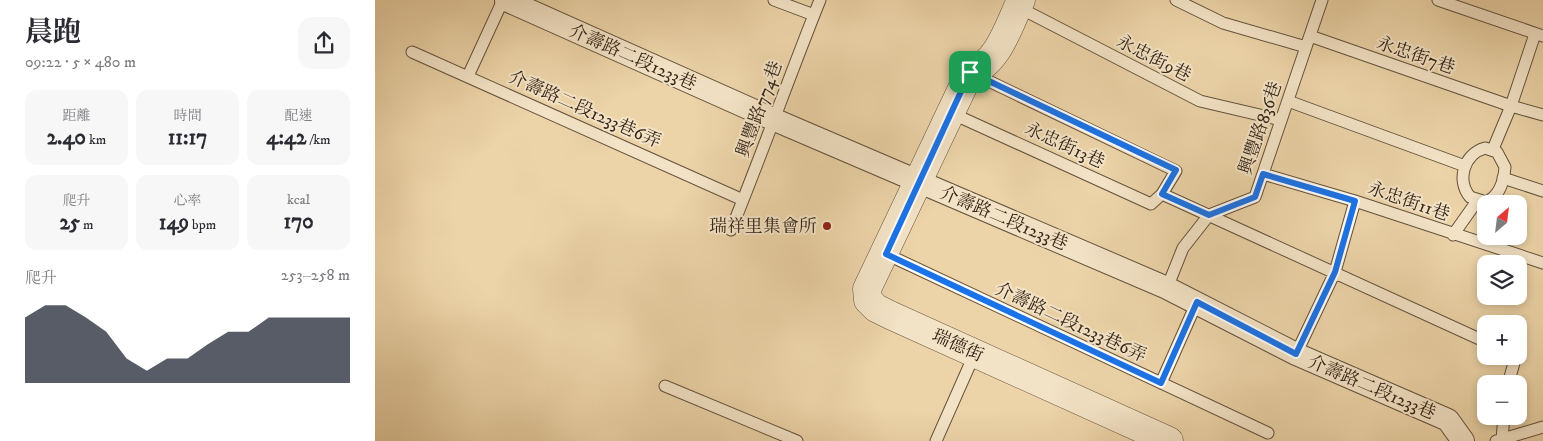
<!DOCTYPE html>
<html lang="zh-TW">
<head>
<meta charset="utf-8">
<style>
	body { margin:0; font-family:"IM FELL DW Pica","Noto Serif TC",serif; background:#f7f7f7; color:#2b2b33; height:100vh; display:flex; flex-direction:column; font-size:19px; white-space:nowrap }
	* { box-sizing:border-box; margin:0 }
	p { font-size:16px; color:#7c7c81 }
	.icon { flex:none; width:28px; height:28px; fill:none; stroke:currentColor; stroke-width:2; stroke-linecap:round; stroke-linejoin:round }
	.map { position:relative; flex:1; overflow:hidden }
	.sheet { display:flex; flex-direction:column; background:#fff; width:375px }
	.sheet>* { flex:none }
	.needle { width:32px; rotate:28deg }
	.tools { position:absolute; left:1102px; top:195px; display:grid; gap:10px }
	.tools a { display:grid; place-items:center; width:50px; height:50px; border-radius:10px; background:#fff; box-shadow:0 2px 8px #0003; font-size:25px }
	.pin { position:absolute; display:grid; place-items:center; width:42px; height:42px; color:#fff; margin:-21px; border-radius:10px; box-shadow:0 2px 8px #0006 }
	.round { display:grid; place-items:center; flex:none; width:52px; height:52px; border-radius:15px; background:#f7f7f7 }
	.summary { display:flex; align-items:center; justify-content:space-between; height:85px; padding:0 25px }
	h1 { font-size:28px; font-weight:700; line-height:38px }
	.stats { display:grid; grid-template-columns:repeat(3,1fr); gap:8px; height:85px; padding:5px 25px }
	.stats div { display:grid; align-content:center; border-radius:12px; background:#f7f7f7; text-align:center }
	.stats b { font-size:21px; font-weight:700 }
	.stats small { font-size:14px; font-weight:400 }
	.stats p { font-size:14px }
	.chart { height:140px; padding:10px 25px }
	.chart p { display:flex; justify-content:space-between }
	.chart svg { width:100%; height:90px; margin-top:5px; fill:#111827; opacity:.7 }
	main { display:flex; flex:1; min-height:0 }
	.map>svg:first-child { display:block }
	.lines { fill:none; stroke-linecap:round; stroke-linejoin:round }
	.service-casing { stroke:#63513d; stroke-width:13 }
	.minor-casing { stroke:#63513d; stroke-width:24 }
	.tertiary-casing { stroke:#63513d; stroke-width:29 }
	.service { stroke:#f3e3c6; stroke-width:11 }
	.minor { stroke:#f3e3c6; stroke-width:22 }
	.tertiary { stroke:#f3e3c6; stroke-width:28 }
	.route-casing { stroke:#fff; stroke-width:10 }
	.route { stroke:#1a73e8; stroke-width:6 }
	.poi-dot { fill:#8f2418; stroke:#f3e3c6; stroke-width:2 }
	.labels { text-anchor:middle; stroke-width:4; stroke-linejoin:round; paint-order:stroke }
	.street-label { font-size:18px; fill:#352519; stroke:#f3e3c6 }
	.poi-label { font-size:18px; fill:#352519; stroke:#f3e3c6; text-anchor:end }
</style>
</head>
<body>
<main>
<section class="sheet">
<div class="summary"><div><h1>晨跑</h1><p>09:22 · 5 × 480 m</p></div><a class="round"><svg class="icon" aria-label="share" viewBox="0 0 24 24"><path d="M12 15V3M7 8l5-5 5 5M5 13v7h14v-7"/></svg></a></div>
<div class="stats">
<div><p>距離</p><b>2.40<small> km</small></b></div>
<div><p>時間</p><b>11:17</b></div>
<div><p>配速</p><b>4:42<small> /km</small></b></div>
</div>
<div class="stats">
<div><p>爬升</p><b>25<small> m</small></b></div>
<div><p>心率</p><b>149<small> bpm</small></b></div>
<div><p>kcal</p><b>170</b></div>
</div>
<div class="chart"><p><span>爬升</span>253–258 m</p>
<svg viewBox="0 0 160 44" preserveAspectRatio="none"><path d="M0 44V12L10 6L20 6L30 12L40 19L50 32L60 38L70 32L80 32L90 25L100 19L110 19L120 12L130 12L140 12L150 12L160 12V44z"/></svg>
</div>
</section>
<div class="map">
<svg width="1168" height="441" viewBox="0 0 1168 441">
	<rect width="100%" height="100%" fill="#ecd4a8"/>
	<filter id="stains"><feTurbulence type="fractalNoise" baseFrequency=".004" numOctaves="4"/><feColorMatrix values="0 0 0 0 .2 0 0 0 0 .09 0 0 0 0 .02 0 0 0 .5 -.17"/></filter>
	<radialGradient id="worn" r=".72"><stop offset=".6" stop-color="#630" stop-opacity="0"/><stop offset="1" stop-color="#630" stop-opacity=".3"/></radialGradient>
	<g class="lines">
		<defs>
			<path id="service" d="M399,0L439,15
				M801,0L848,23L931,47
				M1063,0L1168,36
				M643,7L825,101L906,120
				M935,36L1136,106L1168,115
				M37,52L368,200
				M93,76L128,0
				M913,101L1090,166
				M576,113L776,204L787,194L801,171L599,74
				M1110,148L1122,152L1130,167C1129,181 1125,196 1111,202L1095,197C1081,180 1089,154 1110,148Z
				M1118,149L1136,106L1160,34
				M888,174L980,201L1168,263
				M1128,178L1168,191
				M787,194L1111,342
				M356,230C387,154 414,77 445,0
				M1078,235L1102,201
				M511,254L893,433
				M792,288L808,248L834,215L880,197L947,0
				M921,354L960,272L980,201
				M786,383L822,302
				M1133,384L1141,356
				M290,386L422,441
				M1127,439L1129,416
				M561,441L600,353
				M1121,441L1168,427"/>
			<path id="minor" d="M131,0L400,120L792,288L921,354L1073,420L1088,441"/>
			<path id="tertiary" d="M646,0C634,25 623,64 595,72L492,289L493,300L501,308L515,315L794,441"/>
		</defs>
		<!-- service casing -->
		<use href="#service" class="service-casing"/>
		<!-- minor casing -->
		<use href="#minor" class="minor-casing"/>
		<!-- tertiary casing -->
		<use href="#tertiary" class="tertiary-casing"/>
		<!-- service -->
		<use href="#service" class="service"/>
		<!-- minor -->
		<use href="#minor" class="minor"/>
		<!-- tertiary -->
		<use href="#tertiary" class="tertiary"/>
	</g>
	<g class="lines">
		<defs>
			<path id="route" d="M595,72L801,170L787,194L834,215L880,197L888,174L980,201L960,272L921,354L822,302L786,383L511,254Z"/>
		</defs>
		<!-- route casing -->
		<use href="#route" class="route-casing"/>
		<!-- route -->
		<use href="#route" class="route"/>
	</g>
	<!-- markers -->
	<circle class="poi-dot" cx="452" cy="226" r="5"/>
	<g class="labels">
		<!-- street labels -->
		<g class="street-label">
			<text transform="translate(1041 55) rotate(19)" y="6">永忠街7巷</text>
			<text transform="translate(258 57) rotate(24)" y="6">介壽路二段1233巷</text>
			<text transform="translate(779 58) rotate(27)" y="6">永忠街9巷</text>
			<text transform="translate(210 109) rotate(24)" y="6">介壽路二段1233巷6弄</text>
			<text transform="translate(384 109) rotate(-70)" y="6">興豐路774巷</text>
			<text transform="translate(885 128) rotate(-71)" y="6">興豐路836巷</text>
			<text transform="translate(690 145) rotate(25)" y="6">永忠街13巷</text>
			<text transform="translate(1034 201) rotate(19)" y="6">永忠街11巷</text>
			<text transform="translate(629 218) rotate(23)" y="6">介壽路二段1233巷</text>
			<text transform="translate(696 322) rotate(25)" y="6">介壽路二段1233巷6弄</text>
			<text transform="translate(583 345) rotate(24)" y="6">瑞德街</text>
			<text transform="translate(997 387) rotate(23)" y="6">介壽路二段1233巷</text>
		</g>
		<!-- poi labels -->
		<g class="poi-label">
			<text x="442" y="232">瑞祥里集會所</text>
		</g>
	</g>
	<rect width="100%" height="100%" filter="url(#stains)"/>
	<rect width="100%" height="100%" fill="url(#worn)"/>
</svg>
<div class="tools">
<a><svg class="needle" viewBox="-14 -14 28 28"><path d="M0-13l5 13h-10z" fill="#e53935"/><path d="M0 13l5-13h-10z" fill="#7c7c81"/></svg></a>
<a><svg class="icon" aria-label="layers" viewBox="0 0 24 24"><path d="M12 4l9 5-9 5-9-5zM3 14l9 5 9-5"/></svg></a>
<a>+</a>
<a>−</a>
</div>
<div class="pin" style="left:595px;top:72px;background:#1e9e55"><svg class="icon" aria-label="arrive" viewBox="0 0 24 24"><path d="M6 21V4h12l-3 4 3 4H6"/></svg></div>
</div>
</main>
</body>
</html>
